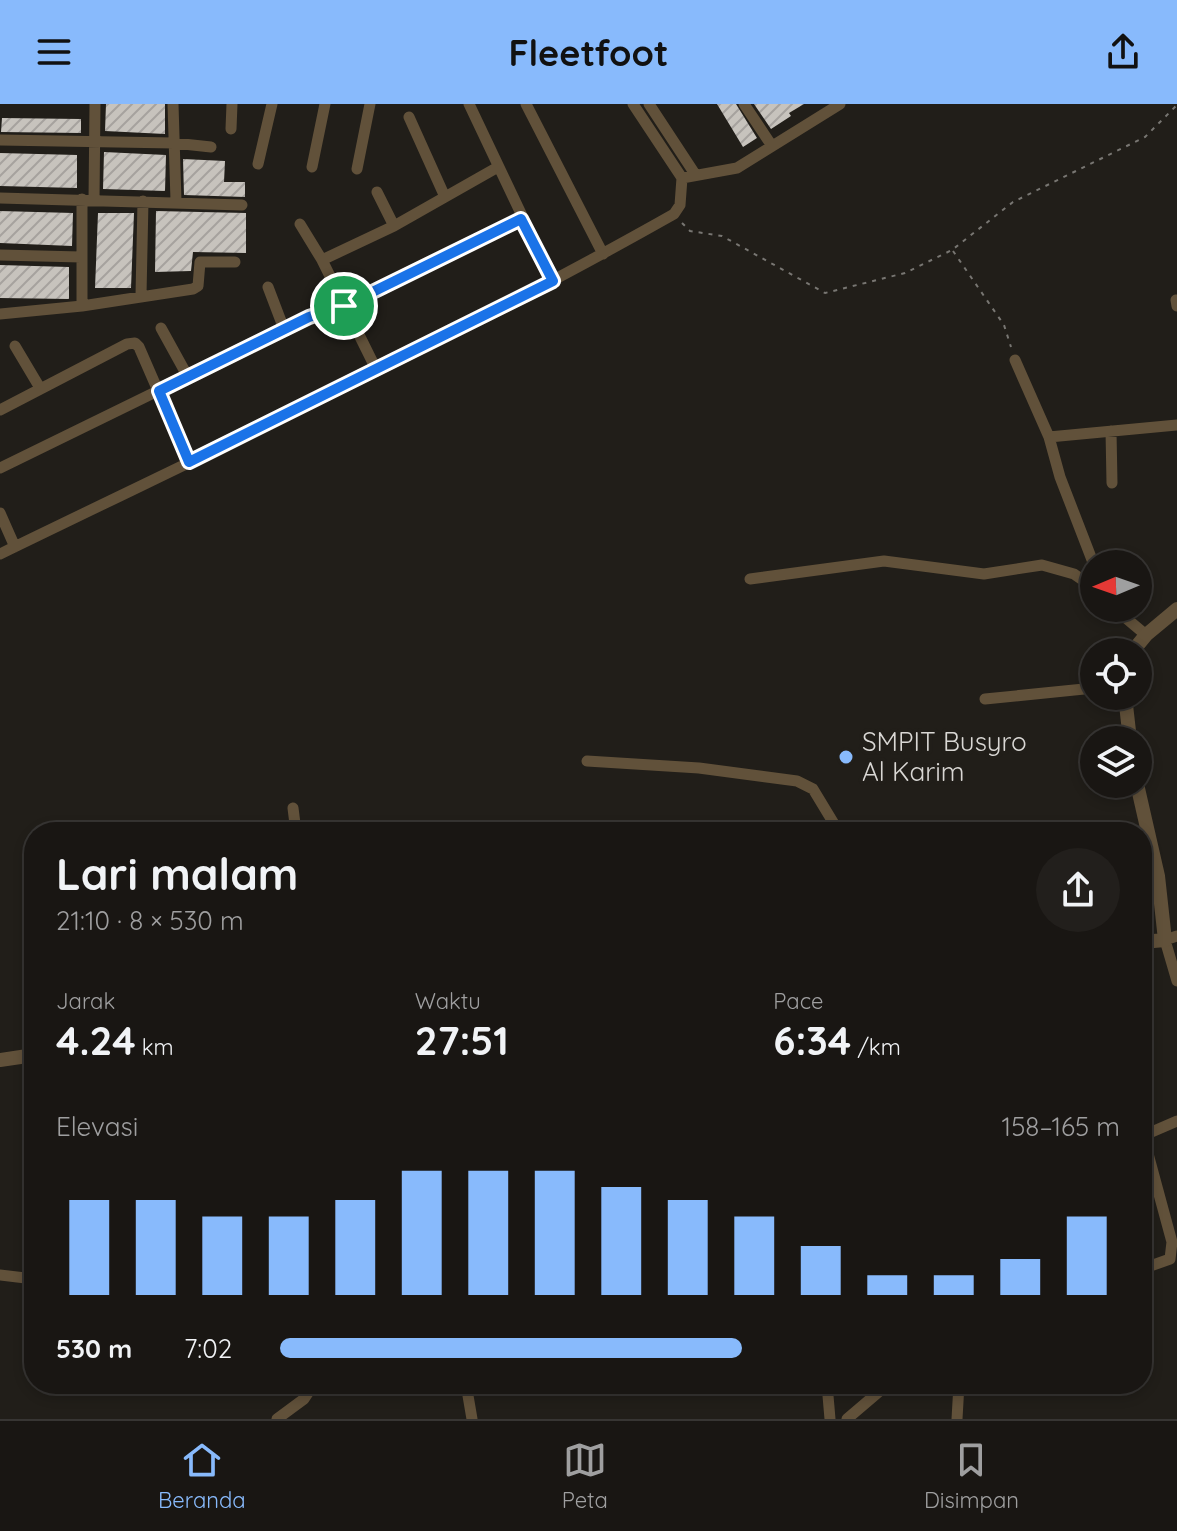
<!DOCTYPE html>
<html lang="id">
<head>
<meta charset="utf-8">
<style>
	body { margin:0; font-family:Quicksand,sans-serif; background:#221f1c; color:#f1f3f6; height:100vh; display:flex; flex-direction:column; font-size:30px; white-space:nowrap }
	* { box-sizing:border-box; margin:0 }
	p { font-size:26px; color:#9f9fa0 }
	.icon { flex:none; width:44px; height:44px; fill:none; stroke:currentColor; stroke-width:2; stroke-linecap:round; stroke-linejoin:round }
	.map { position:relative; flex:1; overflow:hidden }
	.sheet { position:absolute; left:24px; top:718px; width:1128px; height:572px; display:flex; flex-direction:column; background:#191613; border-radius:32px; box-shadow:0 4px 12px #0003,0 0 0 2px #373533 }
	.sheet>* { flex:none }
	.needle { width:52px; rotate:268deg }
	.tools { position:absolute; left:1080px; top:446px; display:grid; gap:16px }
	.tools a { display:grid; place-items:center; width:72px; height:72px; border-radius:50%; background:#191613; box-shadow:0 4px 12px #0003,0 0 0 2px #373533; font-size:40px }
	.pin { position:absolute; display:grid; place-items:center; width:68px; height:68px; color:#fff; margin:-34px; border:4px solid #fff; border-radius:50%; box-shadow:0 2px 8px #0007 }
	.round { display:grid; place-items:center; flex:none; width:84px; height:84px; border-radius:42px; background:#221f1c }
	.head { display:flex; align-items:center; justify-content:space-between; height:136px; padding:0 32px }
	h1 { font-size:44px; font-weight:800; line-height:60px }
	.figures { display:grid; grid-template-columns:repeat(3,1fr); gap:12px; height:136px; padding:8px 32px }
	.figures div { display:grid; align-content:center }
	.figures b { font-size:40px; font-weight:800 }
	.figures small { font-size:22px; font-weight:400 }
	.figures p { font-size:22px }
	.chart { height:224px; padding:16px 32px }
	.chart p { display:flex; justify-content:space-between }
	.chart svg { width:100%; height:144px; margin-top:8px; stroke:#88bafc; stroke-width:6 }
	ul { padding:0 32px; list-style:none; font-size:26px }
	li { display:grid; grid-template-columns:128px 96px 1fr; align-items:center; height:60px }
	li i { height:20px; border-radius:10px; background:#88bafc }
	header { display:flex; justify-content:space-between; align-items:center; height:104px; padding:0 32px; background:#88bafc; color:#111; font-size:36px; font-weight:800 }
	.dock { display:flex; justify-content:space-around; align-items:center; height:112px; border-top:2px solid #373533; background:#191613; font-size:22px; color:#9f9fa0 }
	.dock a { display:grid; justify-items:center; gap:4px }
	.dock .selected { color:#88bafc }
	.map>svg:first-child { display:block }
	.building { fill:url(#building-hatch) }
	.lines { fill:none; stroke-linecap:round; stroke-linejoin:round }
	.path { stroke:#787672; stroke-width:2; stroke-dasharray:4 6; stroke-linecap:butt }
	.minor { stroke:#61513a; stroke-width:11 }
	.tertiary { stroke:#61513a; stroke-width:14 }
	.route-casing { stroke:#fff; stroke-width:16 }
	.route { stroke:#1a73e8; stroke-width:10 }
	.poi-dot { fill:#88bafc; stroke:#211e19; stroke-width:3 }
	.labels { text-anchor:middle; stroke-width:8; stroke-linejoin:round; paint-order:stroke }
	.poi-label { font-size:26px; fill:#d9d7d4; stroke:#211e19; text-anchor:start }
</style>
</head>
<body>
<header><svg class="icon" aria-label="menu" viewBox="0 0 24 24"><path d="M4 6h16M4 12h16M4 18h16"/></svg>Fleetfoot<svg class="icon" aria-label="share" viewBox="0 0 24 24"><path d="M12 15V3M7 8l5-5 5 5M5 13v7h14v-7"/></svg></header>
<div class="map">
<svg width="1177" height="1315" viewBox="0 0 1177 1315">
	<defs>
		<pattern id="building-hatch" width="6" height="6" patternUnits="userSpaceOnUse" patternTransform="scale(2)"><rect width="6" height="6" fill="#c7c3bd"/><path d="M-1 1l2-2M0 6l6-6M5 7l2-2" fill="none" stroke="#a6a29e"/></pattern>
	</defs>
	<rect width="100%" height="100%" fill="#211e19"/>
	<!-- building -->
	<path class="building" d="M106,0H165V30L105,27Z
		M717,0H736L757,34L743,43Z
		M754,0H804L789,9L791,12L771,25Z
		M2,14L81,15V29L1,28Z
		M104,48L166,51L165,87L103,85Z
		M0,49L77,51V84L0,82Z
		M183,55L225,57L224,78H245V93L184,91Z
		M0,107L73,109L72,142L0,139Z
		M156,107L246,109V149L193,148L191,167L155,168Z
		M98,109H134L131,184H95Z
		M0,161L69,163V195L0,194Z"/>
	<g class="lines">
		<!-- path -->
		<path class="path" d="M682,119L690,127L722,132L825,189L905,169L952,146L1013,98L1145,33L1177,1
			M953,147L1004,221L1011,243"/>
		<!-- minor -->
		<path class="minor" d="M173,0L176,97
			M469,0L553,177
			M526,0L603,150
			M649,0L695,70
			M744,0L772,42
			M409,13L445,93
			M231,25L232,0
			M0,36L174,39L211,43
			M258,60L272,0
			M312,63L325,0
			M357,65L370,0
			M682,74L737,64L840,0
			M377,88L394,122
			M0,94L242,101
			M82,95V202
			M94,96L95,0
			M300,120L322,156L377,267
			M0,151L81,153
			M322,156L394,122L498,63
			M268,183L284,225
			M141,191L143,97
			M1176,196L1177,202
			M0,210L82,202L193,185L198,182L200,158H235
			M161,224L188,273
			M15,242L40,284
			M1015,256L1049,333L1060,373L1094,461
			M0,306L127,240L135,239L139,243L189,358
			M1111,327L1112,379
			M1049,333L1177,321
			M0,364L309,213L344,202L521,115
			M0,409L15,443
			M0,450C226,340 455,234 674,110L680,101L682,74L633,0
			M750,475L884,457L984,470L1042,461L1074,470L1094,484
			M1114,504L1146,531
			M985,595L1094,584
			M587,657L699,664L797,677L813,685L839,728
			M293,704L296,728
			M1177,832L1165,836L1177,877
			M1142,1165L1170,1155L1172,1138L1144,1035L1147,1030L1177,1017
			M0,1171L34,1175
			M466,1280L472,1315
			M827,1280L830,1315
			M277,1315L304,1295L314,1280
			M847,1315L888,1280
			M957,1315L959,1280"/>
		<!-- tertiary -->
		<path class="tertiary" d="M1132,548L1146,531L1177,505
			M1125,592L1130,636
			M1137,680L1158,772L1165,836L1142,838
			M0,956L34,951"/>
	</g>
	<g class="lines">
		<defs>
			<path id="route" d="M521,115L553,177L189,358L159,287L309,213L344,202Z"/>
		</defs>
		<!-- route casing -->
		<use href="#route" class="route-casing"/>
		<!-- route -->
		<use href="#route" class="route"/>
	</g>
	<!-- markers -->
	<circle class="poi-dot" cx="846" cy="653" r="8"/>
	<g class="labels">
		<!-- poi labels -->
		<g class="poi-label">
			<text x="862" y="647">SMPIT Busyro<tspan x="862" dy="30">Al Karim</tspan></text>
		</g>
	</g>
</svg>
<div class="tools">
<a><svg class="needle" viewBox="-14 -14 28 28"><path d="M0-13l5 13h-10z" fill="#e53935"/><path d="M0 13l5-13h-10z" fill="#9f9fa0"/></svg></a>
<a><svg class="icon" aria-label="locate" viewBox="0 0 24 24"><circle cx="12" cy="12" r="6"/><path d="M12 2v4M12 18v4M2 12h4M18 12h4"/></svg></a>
<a><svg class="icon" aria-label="layers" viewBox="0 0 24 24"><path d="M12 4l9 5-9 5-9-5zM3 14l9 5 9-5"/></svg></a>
</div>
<div class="pin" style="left:344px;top:202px;background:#1e9e55"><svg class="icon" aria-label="arrive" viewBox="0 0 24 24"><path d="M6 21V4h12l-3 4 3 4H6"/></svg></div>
<section class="sheet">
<div class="head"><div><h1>Lari malam</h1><p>21:10 · 8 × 530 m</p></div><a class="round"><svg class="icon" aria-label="share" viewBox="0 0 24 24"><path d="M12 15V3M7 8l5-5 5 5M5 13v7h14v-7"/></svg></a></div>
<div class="figures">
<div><p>Jarak</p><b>4.24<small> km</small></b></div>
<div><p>Waktu</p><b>27:51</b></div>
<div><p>Pace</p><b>6:34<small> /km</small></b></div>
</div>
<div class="chart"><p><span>Elevasi</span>158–165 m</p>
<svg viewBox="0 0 160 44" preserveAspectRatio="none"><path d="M5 44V15M15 44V15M25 44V20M35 44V20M45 44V15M55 44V6M65 44V6M75 44V6M85 44V11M95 44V15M105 44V20M115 44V29M125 44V38M135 44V38M145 44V33M155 44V20"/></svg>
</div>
<ul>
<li><b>530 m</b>7:02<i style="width:55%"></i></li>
</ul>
</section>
</div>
<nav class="dock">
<a class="selected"><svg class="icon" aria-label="home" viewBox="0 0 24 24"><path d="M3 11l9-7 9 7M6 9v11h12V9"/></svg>Beranda</a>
<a><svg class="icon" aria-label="map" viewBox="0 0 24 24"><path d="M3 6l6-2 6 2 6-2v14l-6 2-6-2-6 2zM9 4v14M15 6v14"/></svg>Peta</a>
<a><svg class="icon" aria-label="saved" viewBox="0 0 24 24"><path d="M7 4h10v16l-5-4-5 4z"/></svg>Disimpan</a>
</nav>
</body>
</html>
